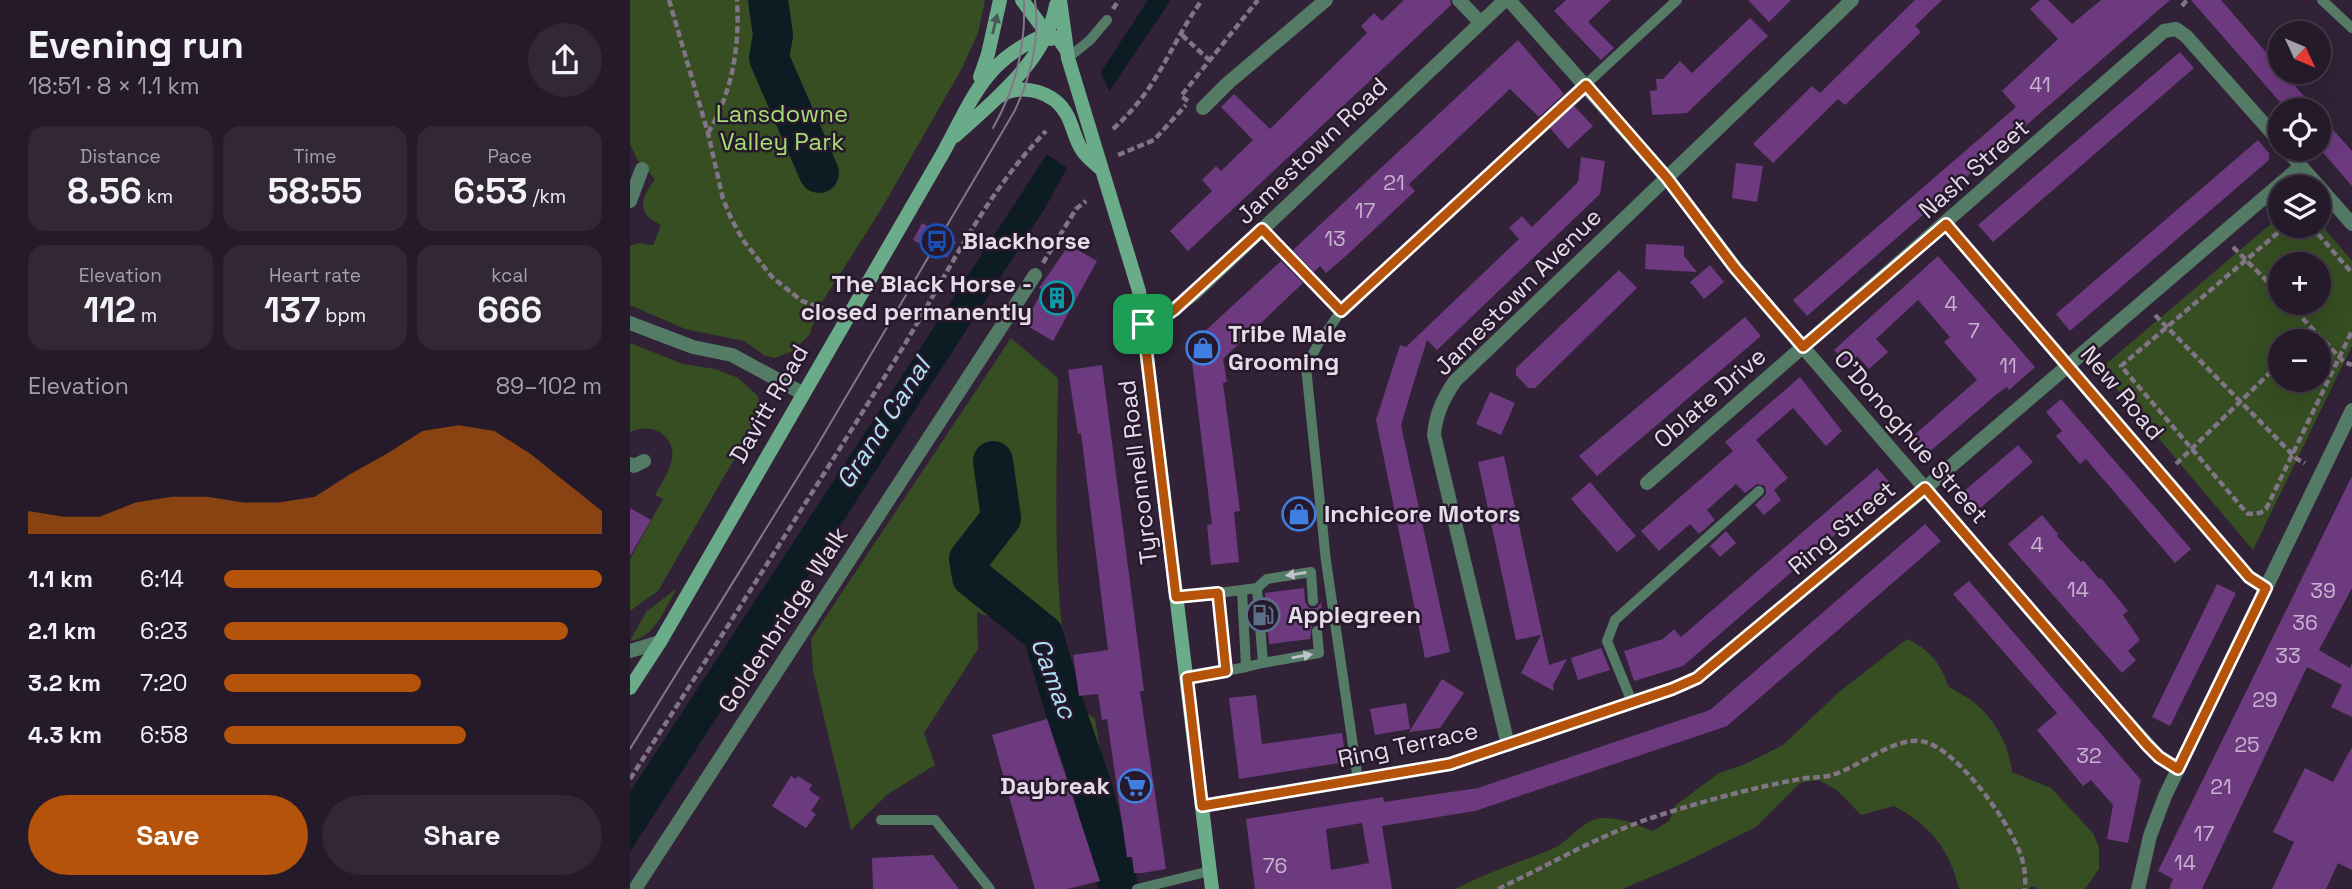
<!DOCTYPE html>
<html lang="en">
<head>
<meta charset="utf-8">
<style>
	body { margin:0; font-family:"Space Grotesk",sans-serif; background:#312735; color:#f1f3f6; height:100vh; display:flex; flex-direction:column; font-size:26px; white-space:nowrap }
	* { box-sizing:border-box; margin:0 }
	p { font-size:23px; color:#a3a1a8 }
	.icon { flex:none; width:38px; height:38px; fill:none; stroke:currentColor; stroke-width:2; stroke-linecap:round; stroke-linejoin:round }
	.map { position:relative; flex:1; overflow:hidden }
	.side { display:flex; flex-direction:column; background:#251a29; width:630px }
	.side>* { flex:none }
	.needle { width:46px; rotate:134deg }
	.fabs { position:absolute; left:1638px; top:21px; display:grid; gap:14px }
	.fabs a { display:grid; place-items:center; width:63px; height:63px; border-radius:50%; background:#251a29; box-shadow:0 7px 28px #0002,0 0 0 2px #423846; font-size:35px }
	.pin { position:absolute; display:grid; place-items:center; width:60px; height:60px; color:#fff; margin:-30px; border-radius:14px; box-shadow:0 4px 10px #0006 }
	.round { display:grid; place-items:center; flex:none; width:74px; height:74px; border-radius:37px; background:#312735 }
	.head { display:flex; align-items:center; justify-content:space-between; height:119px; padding:0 28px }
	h1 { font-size:38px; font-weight:600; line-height:52px }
	.figures { display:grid; grid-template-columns:repeat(3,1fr); gap:10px; height:119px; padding:7px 28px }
	.figures div { display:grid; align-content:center; border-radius:18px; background:#312735; text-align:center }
	.figures b { font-size:35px; font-weight:600 }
	.figures small { font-size:19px; font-weight:400 }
	.figures p { font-size:19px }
	.chart { height:196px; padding:14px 28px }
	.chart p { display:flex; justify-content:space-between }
	.chart svg { width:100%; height:126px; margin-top:7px; fill:#b45309; opacity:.7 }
	.cta { display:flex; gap:14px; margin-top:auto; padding:14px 28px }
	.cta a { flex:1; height:80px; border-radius:42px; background:#b45309; color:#fff; font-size:28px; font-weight:600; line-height:80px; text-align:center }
	.cta a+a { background:#312735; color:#f1f3f6 }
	ul { padding:0 28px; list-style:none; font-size:23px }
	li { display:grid; grid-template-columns:112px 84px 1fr; align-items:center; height:52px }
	li i { height:18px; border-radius:9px; background:#b45309 }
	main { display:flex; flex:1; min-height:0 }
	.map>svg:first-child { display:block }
	.green { fill:#364e22; fill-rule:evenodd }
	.water { fill:#0c1c22 }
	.pier { fill:#312237 }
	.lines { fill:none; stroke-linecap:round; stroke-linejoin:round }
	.river { stroke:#0c1c22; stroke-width:40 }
	.building { fill:#6d3a80; fill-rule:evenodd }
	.path { stroke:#817486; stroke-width:4.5; stroke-dasharray:7 3.5; stroke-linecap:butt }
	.lane { stroke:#547b66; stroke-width:10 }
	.street { stroke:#547b66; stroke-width:14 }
	.secondary { stroke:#6aab89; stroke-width:14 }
	.tram { stroke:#837688; stroke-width:2 }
	.oneway { fill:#455a56 }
	.oneway2 { fill:#c1c3c8 }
	.route-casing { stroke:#fff; stroke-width:14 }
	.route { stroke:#b45309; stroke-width:9 }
	.labels { text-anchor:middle; stroke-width:5; stroke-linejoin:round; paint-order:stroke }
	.number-label { font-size:21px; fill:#c7b3cf }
	.park-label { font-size:24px; fill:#a5df73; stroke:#27182c }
	.street-label { font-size:24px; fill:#e5dbe9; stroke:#27182c }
	.poi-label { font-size:24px; font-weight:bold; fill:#e5dbe9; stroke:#27182c; text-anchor:start }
	.water-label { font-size:26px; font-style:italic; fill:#ade2f6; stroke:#27182c }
</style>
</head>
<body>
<main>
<section class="side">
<div class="head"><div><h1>Evening run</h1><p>18:51 · 8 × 1.1 km</p></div><a class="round"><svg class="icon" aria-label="share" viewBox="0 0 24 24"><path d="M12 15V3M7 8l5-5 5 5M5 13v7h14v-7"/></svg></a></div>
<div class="figures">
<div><p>Distance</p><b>8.56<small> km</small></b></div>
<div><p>Time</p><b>58:55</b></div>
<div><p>Pace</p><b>6:53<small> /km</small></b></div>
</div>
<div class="figures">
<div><p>Elevation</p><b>112<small> m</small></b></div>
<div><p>Heart rate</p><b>137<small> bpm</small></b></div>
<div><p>kcal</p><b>666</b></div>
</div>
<div class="chart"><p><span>Elevation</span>89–102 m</p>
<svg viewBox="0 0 160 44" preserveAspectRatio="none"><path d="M0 44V36L10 38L20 38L30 33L40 31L50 31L60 33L70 33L80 31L90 23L100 16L110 8L120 6L130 8L140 16L150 26L160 36V44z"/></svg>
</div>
<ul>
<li><b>1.1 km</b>6:14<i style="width:100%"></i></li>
<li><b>2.1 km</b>6:23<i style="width:91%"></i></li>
<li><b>3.2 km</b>7:20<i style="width:52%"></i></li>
<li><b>4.3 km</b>6:58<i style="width:64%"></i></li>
</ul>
<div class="cta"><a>Save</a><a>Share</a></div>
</section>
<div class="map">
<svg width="1722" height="889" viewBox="0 0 1722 889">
	<rect width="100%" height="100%" fill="#312237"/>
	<!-- green -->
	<path class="green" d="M0,0H355L348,33L331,70L252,208L187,310L180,334L163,351L144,358L134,355L114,341L55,329L0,305V246L9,243L23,245L31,225C6,213 10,200 25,179L8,161L0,144Z
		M1650,216V226H1689V222L1722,261V346L1623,550L1470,369ZM1689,264V303H1650V264ZM1650,341H1689V380H1650Z
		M381,338L428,378C427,487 420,598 445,705L465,719L484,837L467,851L386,609L367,619L347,612L348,649L294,733L305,765L258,794L221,830L183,671L181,639Z
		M0,343L53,364L85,369L108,378L127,395L131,405L128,418L28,591L0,611V559L33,499L25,495C31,484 40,471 42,459C46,434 20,422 0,432Z
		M47,588C35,608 26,637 0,641L16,612Z
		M1277,639C1298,648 1312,664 1318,686C1327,693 1339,697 1346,704C1367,723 1379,745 1382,772L1421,788L1463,833L1469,847V869L1455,889H1409L1402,886L1398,889H1329C1320,850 1300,825 1264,806L1231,815L1208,791L1189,780L1170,783L1126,827L1047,866L992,889H826C858,871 893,862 926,847C941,839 953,820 971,818C991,817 1005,824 1023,831L1039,821L1046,805L1089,773L1115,764L1153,745L1209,692Z"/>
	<!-- water -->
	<path class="water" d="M518,0H541L482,87L415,208L0,852V792Z"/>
	<!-- pier -->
	<path class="pier" d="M469,70L481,94L440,170L415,153Z"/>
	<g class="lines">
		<!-- river -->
		<path class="river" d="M138,0L143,35L139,58L189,173
			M363,461L371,518L339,559L342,577L413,634L434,706L462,787L489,889"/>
	</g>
	<!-- building -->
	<path class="building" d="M774,0H820L821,5L558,251L540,231L582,191L572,180L586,166L591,171L623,140L591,107L604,94L640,129L737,33L731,26L744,13L752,21Z
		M936,0H981L958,22L984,48L971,60L924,11Z
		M1118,0H1161L1139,22Z
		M1285,0H1312L1285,26L1291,32L1253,69L1215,105L1208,99L1143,163L1123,144L1182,86L1190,93Z
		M1410,0H1418L1442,24L1471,0H1540L1177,316L1163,300L1386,107L1372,91L1428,39L1400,9Z
		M1561,0H1591L1686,110H1657Z
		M1120,18L1138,36L1125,48L1057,113L1022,115L1020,91L1027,90L1026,79H1033L1050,61L1062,73Z
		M888,40L934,94L909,117L880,89L779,184L785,191L717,255L696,273L690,266L684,272L663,250Z
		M1550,52L1564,68L1363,242L1348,225Z
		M944,106L963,126L938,149L920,128Z
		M1689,114L1722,151V186L1689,148Z
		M1628,140L1639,153V160L1440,331L1426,314Z
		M951,157L975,161L970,194L807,350L797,340L783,385L771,425L820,652L795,658L746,420L770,345L776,347L889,239L879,228L892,216L902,227L940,190L948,182Z
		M1106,163L1133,166L1127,202L1102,198Z
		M292,223L326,242L317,258L283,240Z
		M1016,244L1054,246V256L1067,272L1015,269Z
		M439,245L467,261L423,341L394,324L413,290L409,288Z
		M1308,256L1405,367L1379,390L1377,387L1367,394L1297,454L1282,437L1347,380L1314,342L1320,337L1288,300L1246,339L1258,352L1239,369L1227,356L1218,365L1204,350Z
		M651,261L673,283L593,359L597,382L593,383L610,511L604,512L609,562L581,565L577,525L582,524L560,345Z
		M1080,265L1094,282L1074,299L1060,282Z
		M989,270L1007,288L905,388H898L886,375V368Z
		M1115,317L1131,336L967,476L949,456Z
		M472,365L514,691H510L536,869L512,873H504L502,857H497L477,719L472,720L468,694L449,696L443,655L478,650L451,433L448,434L438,370Z
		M1170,377L1212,431L1196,446L1163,408L1126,440L1158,478L1144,490L1151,500L1134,515L1125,505L1136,494L1135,486L1127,484L1115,493L1106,484L1077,510L1085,520L1069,534L1060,524L1029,551L1011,531L1103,451L1095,442Z
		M860,392L885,403L871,435L846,424Z
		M1431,399L1561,549L1545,563L1456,459L1450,464L1426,436L1432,431L1416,412Z
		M1388,445L1403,462L1347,511L1332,493Z
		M874,456L919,665L937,659L923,685L924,691L891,673L911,635L886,640L848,462Z
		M1247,468L1262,485L1053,666L1004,681L994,651L1033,639L1044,629L1051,637Z
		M1722,476V588L1689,650L1720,668L1722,663V717L1701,707L1712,685L1677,667L1572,889H1539L1543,879L1528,871Z
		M960,482L1006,536L987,552L941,499Z
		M0,508L21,520L0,556Z
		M1412,515L1428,534L1427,536L1451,562L1453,560L1469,579L1471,578L1498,611L1493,615L1510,640L1498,651L1506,660L1492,673L1378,544Z
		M1295,524L1311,541L1097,726L845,811L752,826L762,889H625L616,819L753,797L754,802L848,788L1080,710ZM732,823L739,863L701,870L696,829Z
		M1096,531L1106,543L1090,557L1080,546Z
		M1339,581L1511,780L1498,843L1477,839L1483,805L1461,780L1453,786L1407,730L1427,713L1323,594Z
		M1587,584L1606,593L1540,726L1522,717Z
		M674,588L675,602L679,608H687L691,602L694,627L687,623L682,625L680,639L639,644L635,593Z
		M971,648L980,670L948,680L941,658Z
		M812,679L834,693L810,728L779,732Z
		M626,695L632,744L712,733L716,762L609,779L599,698Z
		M776,703L780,729L745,735L740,709Z
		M417,719L470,881L437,889H405L362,735Z
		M1722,747V870L1708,863L1696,889H1642L1664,842L1643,832L1675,768L1703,782Z
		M161,776L166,779L168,776L182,785L179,790L190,798L181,811L186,814L176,828L142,806Z
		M303,855L329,889H243L242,858Z"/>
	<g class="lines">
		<!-- path -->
		<path class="path" d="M39,0L78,133L93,199L101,218L113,240L142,277L172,301L196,310
			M1552,6L1557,0
			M483,9L489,0
			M552,35L579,60
			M558,101L551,96L628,0
			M483,129C529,88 539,46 572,0
			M78,133C102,92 110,48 107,0
			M488,155L524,140L556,105
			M1656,226L1491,366L1615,511L1618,514L1630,513L1636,509L1722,331
			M1681,226L1722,273
			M1603,247L1650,294
			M413,263L446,209L456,201
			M1658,303L1714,362L1722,365
			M1525,315L1667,459L1675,463
			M1672,341L1683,330
			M1546,464L1650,363
			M0,779C90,639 179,498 267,357C314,281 353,196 416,131
			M868,889C921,864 971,834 1027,816C1070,802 1126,787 1170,779C1181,777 1192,778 1202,775C1228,768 1267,734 1295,742C1328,751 1375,817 1388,848C1394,861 1396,875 1395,889"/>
		<!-- lane -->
		<path class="lane" d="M1692,0L1722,28
			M438,58L460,40L477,20
			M632,230L711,311
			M627,588L637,579L681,572L683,601
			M612,590L627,588L633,663L616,667
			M588,593L612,590L616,667L596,671
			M546,597L588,593L596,671L557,679
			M633,663L689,653L687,631
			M1002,702L977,641L985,620L1129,491
			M728,780L696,561L676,367L688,344L711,311L1047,0
			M251,820H305L360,889
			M507,889L580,871"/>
		<!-- street -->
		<path class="street" d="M829,0L850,22
			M879,0L1037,178L1105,267L1159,331L1491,715L1529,757L1548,769
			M573,108L598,83L696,0
			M1656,149L1722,224
			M0,201L12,169
			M1316,224L1619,577L1636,588
			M0,323L63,347L102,355L172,393
			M513,324L530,319L565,293L875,0
			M0,464L4,466L14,461
			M1017,483L1534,31L1546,29L1556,36L1650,142
			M0,651L30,642
			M878,745L804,435C806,413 813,399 825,381L1222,0
			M572,806L820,764L1042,689L1067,678L1279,502L1671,166
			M5,889L405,275
			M1508,889L1520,836L1535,796L1722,410"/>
		<!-- secondary -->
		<path class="secondary" d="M392,0L421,39
			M430,0L438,58L509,291L582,889
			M350,77L358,54L370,0
			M370,96C392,82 425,92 437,115C443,126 445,140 452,150C457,158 466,164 472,170
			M325,136C364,101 417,59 426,5
			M0,688L30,642L313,153C343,98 354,60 417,34L429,39L437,51"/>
		<!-- tram -->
		<path class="tram" d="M363,128C386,88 396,46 394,0
			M0,749L184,451L384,112C401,77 410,39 405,0"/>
	</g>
	<!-- one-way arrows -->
	<defs><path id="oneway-solid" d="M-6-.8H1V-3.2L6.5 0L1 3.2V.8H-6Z" transform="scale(1.75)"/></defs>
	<use class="oneway" href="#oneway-solid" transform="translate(365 24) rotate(-76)"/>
	<g class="oneway2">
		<use href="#oneway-solid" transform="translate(666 574) rotate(171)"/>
		<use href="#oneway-solid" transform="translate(672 656) rotate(-10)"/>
	</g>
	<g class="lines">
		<defs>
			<path id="route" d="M956,85L1037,178L1105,268L1173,347L1316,224L1619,577L1636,588L1548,769L1529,757L1517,745L1295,488L1067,678L1042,689L820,764L572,806L557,678L596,671L588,593L546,597L513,324L530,320L545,309L632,229L711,311Z"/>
		</defs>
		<!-- route casing -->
		<use href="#route" class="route-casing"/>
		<!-- route -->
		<use href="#route" class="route"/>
	</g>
	<!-- icons -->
	<defs>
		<symbol id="bus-ring" viewBox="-11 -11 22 22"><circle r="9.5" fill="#27182c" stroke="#1a4fb4" stroke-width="1.5"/><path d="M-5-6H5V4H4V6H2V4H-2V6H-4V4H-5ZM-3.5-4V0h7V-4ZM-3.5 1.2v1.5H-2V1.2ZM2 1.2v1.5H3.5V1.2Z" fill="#1a4fb4"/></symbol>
		<symbol id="building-ring" viewBox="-11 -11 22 22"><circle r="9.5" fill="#27182c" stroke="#0f9aa8" stroke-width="1.5"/><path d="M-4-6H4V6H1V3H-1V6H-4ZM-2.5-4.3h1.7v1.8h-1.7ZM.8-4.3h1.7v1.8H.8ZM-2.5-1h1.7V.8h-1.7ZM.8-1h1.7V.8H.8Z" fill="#0f9aa8"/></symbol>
		<symbol id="shop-ring" viewBox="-11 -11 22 22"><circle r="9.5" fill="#27182c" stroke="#3f7fe0" stroke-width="1.5"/><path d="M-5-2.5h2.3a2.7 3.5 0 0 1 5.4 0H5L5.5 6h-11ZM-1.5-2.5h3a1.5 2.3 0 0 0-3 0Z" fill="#3f7fe0"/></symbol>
		<symbol id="fuel-ring" viewBox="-11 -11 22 22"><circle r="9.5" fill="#27182c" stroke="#5c6f8a" stroke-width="1.5"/><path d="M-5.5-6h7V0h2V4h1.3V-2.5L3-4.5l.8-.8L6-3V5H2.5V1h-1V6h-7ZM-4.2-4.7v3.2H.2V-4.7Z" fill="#5c6f8a"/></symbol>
		<symbol id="supermarket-ring" viewBox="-11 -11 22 22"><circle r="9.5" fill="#27182c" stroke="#3f7fe0" stroke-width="1.5"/><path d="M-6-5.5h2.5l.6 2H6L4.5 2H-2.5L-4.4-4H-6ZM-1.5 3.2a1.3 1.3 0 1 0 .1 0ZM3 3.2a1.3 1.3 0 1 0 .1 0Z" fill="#3f7fe0"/></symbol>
	</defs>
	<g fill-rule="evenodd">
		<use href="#bus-ring" x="288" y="222" width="38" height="38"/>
		<use href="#building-ring" x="408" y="279" width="38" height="38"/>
		<use href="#shop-ring" x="554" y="329" width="38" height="38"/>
		<use href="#shop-ring" x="650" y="495" width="38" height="38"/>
		<use href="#fuel-ring" x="614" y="596" width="38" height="38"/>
		<use href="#supermarket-ring" x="486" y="767" width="38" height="38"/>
	</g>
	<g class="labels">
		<!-- number labels -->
		<g class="number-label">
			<text x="1410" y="92">41</text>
			<text x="764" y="190">21</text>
			<text x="735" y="218">17</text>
			<text x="705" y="246">13</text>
			<text x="1321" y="311">4</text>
			<text x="1344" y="338">7</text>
			<text x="1378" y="373">11</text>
			<text x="1407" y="552">4</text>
			<text x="1448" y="597">14</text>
			<text x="1693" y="598">39</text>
			<text x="1675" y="630">36</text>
			<text x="1658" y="663">33</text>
			<text x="1635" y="707">29</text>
			<text x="1617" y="752">25</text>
			<text x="1459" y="763">32</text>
			<text x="1591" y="794">21</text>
			<text x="1574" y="841">17</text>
			<text x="1555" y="870">14</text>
			<text x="645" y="873">76</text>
		</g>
		<!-- park labels -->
		<g class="park-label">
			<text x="152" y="122">Lansdowne<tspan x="152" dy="28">Valley Park</tspan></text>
		</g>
		<!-- street labels -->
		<g class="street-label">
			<text transform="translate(682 151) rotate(-44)" y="8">Jamestown Road</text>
			<text transform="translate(1344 169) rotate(-41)" y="8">Nash Street</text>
			<text transform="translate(888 292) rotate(-45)" y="8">Jamestown Avenue</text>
			<text transform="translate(1492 393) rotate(50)" y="8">New Road</text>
			<text transform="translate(1080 398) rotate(-41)" y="8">Oblate Drive</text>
			<text transform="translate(139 404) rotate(-60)" y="8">Davitt Road</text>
			<text transform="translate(1281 437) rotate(49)" y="8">O'Donoghue Street</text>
			<text transform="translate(508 472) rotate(-97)" y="8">Tyrconnell Road</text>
			<text transform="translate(1212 528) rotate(-40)" y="8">Ring Street</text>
			<text transform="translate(153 620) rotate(-57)" y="8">Goldenbridge Walk</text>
			<text transform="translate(778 745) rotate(-12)" y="8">Ring Terrace</text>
		</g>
		<!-- poi labels -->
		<g class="poi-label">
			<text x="332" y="249">Blackhorse</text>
			<text x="402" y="292" text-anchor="end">The Black Horse -<tspan x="402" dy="28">closed permanently</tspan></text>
			<text x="598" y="342">Tribe Male<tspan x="598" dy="28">Grooming</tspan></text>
			<text x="694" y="522">Inchicore Motors</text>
			<text x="658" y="623">Applegreen</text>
			<text x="480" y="794" text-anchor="end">Daybreak</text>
		</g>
		<!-- water labels -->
		<g class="water-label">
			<text transform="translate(253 423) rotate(-57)" y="9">Grand Canal</text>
			<text transform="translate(424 678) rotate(69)" y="9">Camac</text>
		</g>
	</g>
</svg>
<div class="fabs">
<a><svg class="needle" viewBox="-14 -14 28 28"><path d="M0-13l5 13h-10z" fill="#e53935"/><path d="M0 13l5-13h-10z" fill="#a3a1a8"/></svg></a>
<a><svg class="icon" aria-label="locate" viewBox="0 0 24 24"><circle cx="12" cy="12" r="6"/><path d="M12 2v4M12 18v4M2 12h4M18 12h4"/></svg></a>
<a><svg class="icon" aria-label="layers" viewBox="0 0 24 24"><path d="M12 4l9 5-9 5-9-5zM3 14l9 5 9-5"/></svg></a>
<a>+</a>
<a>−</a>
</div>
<div class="pin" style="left:513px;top:324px;background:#1e9e55"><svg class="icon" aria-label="arrive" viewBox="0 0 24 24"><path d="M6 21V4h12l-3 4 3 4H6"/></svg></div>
</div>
</main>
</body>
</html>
